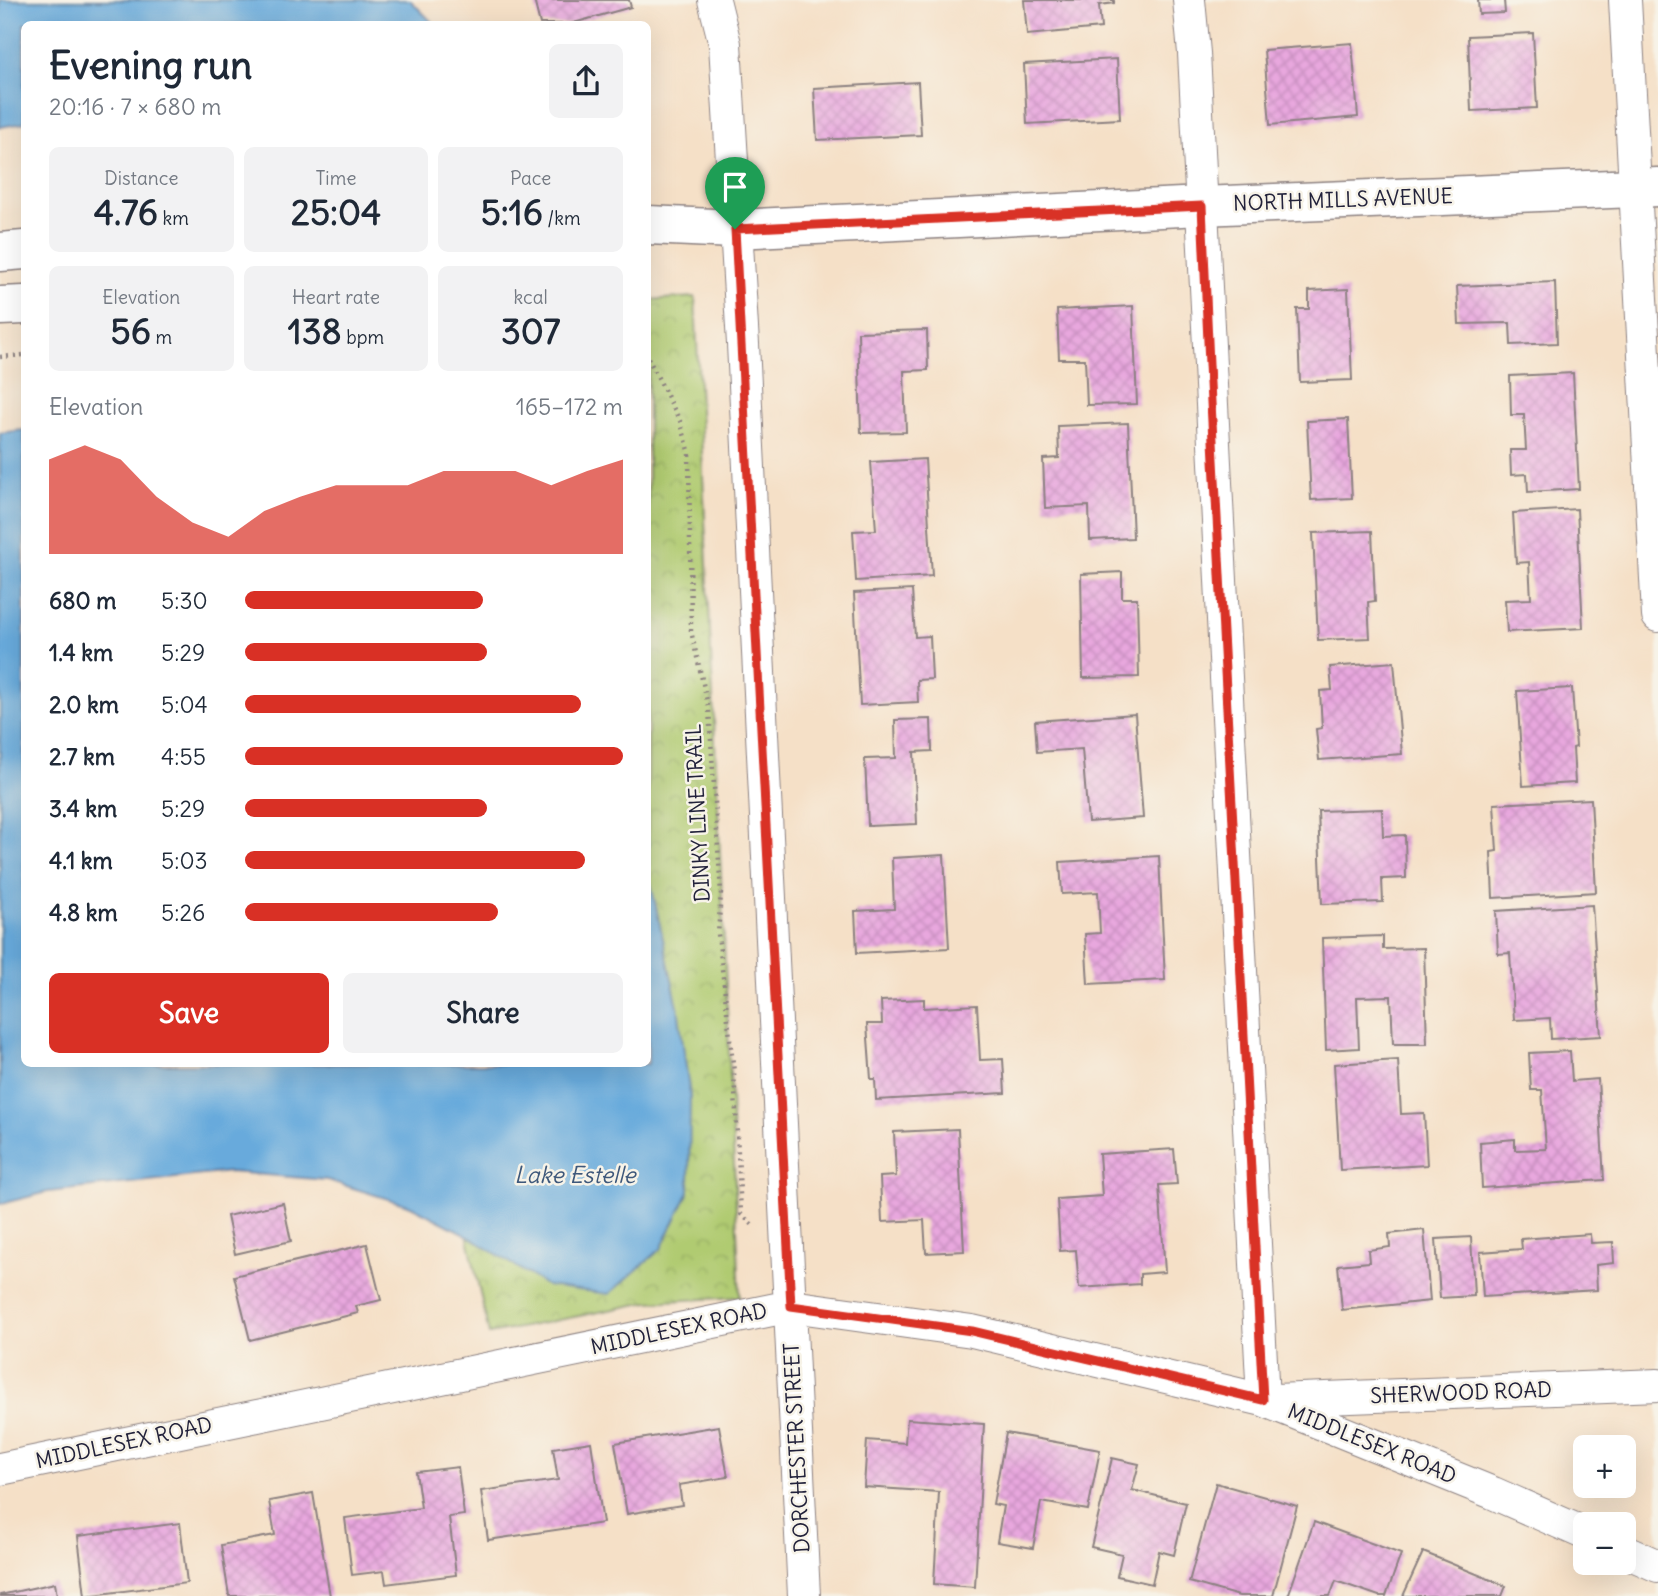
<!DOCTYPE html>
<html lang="en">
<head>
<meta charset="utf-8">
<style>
	body { margin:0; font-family:Delius,sans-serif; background:#f2f2f3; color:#1f2937; height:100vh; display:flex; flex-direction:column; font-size:26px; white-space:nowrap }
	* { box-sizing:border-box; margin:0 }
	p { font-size:23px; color:#747a83 }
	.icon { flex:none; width:38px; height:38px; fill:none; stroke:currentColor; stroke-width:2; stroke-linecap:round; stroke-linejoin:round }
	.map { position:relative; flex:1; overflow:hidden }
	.drawer { position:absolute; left:21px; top:21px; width:630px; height:1046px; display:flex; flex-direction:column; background:#fff; border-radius:10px; box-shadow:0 7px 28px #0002 }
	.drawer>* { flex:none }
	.buttons { position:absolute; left:1573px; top:1435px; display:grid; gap:14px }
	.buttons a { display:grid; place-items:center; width:63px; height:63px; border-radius:10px; background:#fff; box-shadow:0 7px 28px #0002; font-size:35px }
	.pin { position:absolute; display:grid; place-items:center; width:60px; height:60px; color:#fff; margin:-72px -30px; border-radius:50% 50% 50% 0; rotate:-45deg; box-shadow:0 0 7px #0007 }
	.pin .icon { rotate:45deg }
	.round { display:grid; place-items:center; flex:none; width:74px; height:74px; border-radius:10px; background:#f2f2f3 }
	.headline { display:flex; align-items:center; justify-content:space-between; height:119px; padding:0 28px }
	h1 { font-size:38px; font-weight:700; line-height:52px }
	.figures { display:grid; grid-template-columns:repeat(3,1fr); gap:10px; height:119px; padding:7px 28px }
	.figures div { display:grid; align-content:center; border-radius:10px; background:#f2f2f3; text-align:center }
	.figures b { font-size:35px; font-weight:700 }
	.figures small { font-size:19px; font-weight:400 }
	.figures p { font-size:19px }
	.chart { height:196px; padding:14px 28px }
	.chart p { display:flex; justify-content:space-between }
	.chart svg { width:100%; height:126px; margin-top:7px; fill:#d93025; opacity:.7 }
	.primary-button { display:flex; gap:14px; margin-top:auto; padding:14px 28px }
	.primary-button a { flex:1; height:80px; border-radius:10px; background:#d93025; color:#fff; font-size:28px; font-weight:700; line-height:80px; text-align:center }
	.primary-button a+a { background:#f2f2f3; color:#1f2937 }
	ul { padding:0 28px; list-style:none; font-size:23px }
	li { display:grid; grid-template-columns:112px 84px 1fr; align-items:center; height:52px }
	li i { height:18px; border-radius:9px; background:#d93025 }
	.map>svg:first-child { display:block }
	.park { fill:url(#park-crowns); stroke:#697656; stroke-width:2 }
	.water { fill:#67aadc; stroke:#44668c; stroke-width:2 }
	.building { fill:url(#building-cross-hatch) }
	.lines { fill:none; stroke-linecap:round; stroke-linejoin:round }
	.minor-casing { stroke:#8c8181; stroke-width:34 }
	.major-casing { stroke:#8c8181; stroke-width:41 }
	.path { stroke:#8c8181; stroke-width:4.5; stroke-dasharray:2 5; stroke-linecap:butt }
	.minor { stroke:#fff; stroke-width:32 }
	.major { stroke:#fff; stroke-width:38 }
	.route-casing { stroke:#fff; stroke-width:14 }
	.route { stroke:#d93025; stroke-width:9 }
	.labels { text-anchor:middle; stroke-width:5; stroke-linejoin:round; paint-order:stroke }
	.street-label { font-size:21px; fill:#22223b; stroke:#f7f3e8 }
	.water-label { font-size:23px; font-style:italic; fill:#3e587b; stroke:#f7f3e8 }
</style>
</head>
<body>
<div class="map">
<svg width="1658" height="1596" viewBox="0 0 1658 1596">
	<defs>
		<pattern id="park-crowns" width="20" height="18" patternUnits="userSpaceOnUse" patternTransform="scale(1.75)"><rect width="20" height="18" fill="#b0cb71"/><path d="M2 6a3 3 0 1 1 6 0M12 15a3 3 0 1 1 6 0" fill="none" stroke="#97ae63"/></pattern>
		<pattern id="building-cross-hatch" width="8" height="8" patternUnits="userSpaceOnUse" patternTransform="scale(1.75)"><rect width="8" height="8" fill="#e8a7de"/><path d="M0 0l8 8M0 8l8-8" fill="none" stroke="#c78fbf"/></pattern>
	</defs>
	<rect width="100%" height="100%" fill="#f7f3e8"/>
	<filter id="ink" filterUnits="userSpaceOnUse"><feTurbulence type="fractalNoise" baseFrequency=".0143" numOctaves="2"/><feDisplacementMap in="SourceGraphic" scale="14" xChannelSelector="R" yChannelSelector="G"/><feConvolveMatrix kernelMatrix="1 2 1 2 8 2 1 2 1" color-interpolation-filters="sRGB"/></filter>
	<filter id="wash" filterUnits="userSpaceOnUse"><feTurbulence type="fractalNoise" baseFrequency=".00686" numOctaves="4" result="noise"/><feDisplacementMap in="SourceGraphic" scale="28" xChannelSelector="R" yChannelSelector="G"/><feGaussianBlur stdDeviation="1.57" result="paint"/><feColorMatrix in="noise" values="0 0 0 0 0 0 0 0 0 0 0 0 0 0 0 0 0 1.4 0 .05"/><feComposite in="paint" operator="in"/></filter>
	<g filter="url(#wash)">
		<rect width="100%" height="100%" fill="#f5e0c7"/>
		<!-- park -->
		<path class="park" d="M695,297L740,1297L649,1302L489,1334L430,1064H648V300Z"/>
		<!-- water -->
		<path class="water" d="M0,0H410L434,24H24V123L0,127Z
			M24,430V1064H648V833L649,875L678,1007L690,1096L689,1192L661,1249L609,1294L547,1286L465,1234L411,1206L327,1180L230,1172L48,1192L0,1204V433Z"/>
		<g id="blocks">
			<!-- building -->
			<path class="building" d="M534,0H629L631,7L570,24H540Z
				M1024,0H1114V3L1099,5L1101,28L1027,35Z
				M1478,0H1504L1505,13L1479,14Z
				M1533,33L1537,108L1471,111L1468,36Z
				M1352,43L1358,117L1270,125L1264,50Z
				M1117,59L1120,119L1027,124L1024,64Z
				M918,82L921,135L817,140L814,88Z
				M1555,282L1557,343L1511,345L1510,323L1459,324L1457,286Z
				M1348,289L1352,380L1300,382L1297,309H1309V291Z
				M1133,306L1137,404L1087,405L1085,359H1059L1057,310Z
				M927,330L928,370L904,371L906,432L861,433L858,332Z
				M1573,373L1579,489L1528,492L1527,474L1511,475L1510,450H1526L1524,415H1511L1510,376Z
				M1348,419L1352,498L1311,500L1307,421Z
				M1128,423L1133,538L1090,540L1089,506L1045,508L1043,459L1059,458L1058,426Z
				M925,459L932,576L856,581L853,531L876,530L871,462Z
				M1577,509L1583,628L1507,632L1505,600L1531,599L1529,562L1516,563L1513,513Z
				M1372,531L1375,601L1368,602L1370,638L1318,640L1313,533Z
				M1122,572V598H1137L1139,677L1083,678L1081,574Z
				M912,590L915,637L930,636L932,679L917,680L918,702L860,705L854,593Z
				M1394,662L1402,754L1319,760L1316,729L1322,728L1320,691L1332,690L1330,667Z
				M1572,688L1576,747L1573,748L1575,783L1523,786L1517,691Z
				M1135,714L1143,818L1088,822L1082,749L1037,752L1035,721Z
				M931,719L932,751L914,752L917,824L868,826L865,759L896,758L895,720Z
				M1591,799L1596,892L1493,898L1491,852L1497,851L1494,804Z
				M1382,809L1383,836L1405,835L1406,878L1382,879L1383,902L1322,904L1318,811Z
				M944,855L949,948L857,953L855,911L894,909L892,858Z
				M1159,856L1165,980L1088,984L1085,934L1100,933L1098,892L1062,894L1060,862Z
				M1592,905L1601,1036L1551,1039L1550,1018L1514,1020L1510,953L1498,954L1496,911Z
				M1383,936V949L1424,948L1427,1044H1393L1391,996L1357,997L1359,1048L1326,1050L1322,938Z
				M924,999V1008L977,1005L980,1060L1003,1059L1005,1093L876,1100L875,1079H871L867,1024H882L881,1001Z
				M1570,1051L1572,1081L1598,1079L1604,1180L1482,1188L1480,1142L1515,1139V1150L1546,1149L1542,1090H1531L1529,1053Z
				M1398,1060L1401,1114L1424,1113L1427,1165L1340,1170L1334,1064Z
				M958,1129L964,1251L926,1253L924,1220L882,1222L880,1177L896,1176L894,1132Z
				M1174,1149L1177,1184L1159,1185L1165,1272L1140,1274V1284L1079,1288L1076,1250L1060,1251L1057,1199L1102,1196L1099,1154Z
				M283,1203L291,1241L235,1254L227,1216Z
				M1424,1230L1430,1301L1342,1310L1338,1265L1369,1262L1368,1250L1390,1247L1389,1234Z
				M1590,1234L1591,1243L1613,1242L1614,1263L1596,1265L1597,1290L1483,1297L1480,1252L1522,1249L1521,1239Z
				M1471,1237L1474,1296L1440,1298L1436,1239Z
				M367,1244L381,1300L356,1306L358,1313L250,1340L234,1276Z
				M907,1419L984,1424L975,1587L934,1584L939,1492L864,1487L867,1440L905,1443Z
				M719,1426L728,1477L679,1485L682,1505L627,1514L615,1443Z
				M1006,1433L1100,1450L1088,1510L1041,1502L1033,1548L997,1542L1003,1506L993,1504Z
				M591,1442L603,1523L488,1540L481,1491L558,1480L553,1448Z
				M1112,1458L1139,1464L1132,1490L1186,1503L1174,1555L1159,1551L1152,1584L1117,1576L1122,1554L1091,1547Z
				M458,1467L464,1515L449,1517L456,1575L386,1584L384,1571L352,1575L345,1518L421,1508L416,1472Z
				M1216,1483L1297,1506L1273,1596H1239L1189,1582Z
				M313,1493L330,1596H229L221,1545L275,1535L269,1501Z
				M1314,1522L1401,1554L1386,1596H1379L1336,1581L1330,1596H1288Z
				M180,1523L187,1583L85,1596L78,1536Z
				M1423,1552L1506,1586L1502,1596H1403Z
				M55,1583L57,1596H0V1595Z"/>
		</g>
	</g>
	<g filter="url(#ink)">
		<use href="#blocks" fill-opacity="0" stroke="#8c8181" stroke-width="2"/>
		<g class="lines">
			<defs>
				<path id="minor" d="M714,0L725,44L743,344L804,1596
					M1189,0L1194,53L1263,1400
					M1625,0L1658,616
					M1275,1400L1658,1385
					M0,1469L791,1306L972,1331L1263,1400L1493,1493L1586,1534
					M1624,1551L1658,1566"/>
				<path id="major" d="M648,225L735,229L1202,206L1658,187
					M0,252L24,250
					M0,306L24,305"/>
			</defs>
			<!-- minor casing -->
			<use href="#minor" class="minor-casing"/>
			<!-- major casing -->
			<use href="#major" class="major-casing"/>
			<!-- path -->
			<path class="path" d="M0,357L24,355
				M648,358L680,421L689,450L691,631L709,710L721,893L718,934L734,1072L741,1214L755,1227"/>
			<!-- minor -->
			<use href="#minor" class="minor"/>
			<!-- major -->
			<use href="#major" class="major"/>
		</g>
	</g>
	<g class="lines" filter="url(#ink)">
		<defs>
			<path id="route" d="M1202,206L1209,364L1263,1400L972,1331L791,1306L735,229Z"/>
		</defs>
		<!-- route casing -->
		<use href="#route" class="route-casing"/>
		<!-- route -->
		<use href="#route" class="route"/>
	</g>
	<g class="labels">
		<!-- street labels -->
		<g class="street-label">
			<text transform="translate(1343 200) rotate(-2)" y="7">NORTH MILLS AVENUE</text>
			<text transform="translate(698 813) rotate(-93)" y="7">DINKY LINE TRAIL</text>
			<text transform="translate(679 1329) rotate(-12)" y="7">MIDDLESEX ROAD</text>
			<text transform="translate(1461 1393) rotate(-2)" y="7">SHERWOOD ROAD</text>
			<text transform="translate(124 1443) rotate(-12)" y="7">MIDDLESEX ROAD</text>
			<text transform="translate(1372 1444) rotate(22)" y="7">MIDDLESEX ROAD</text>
			<text transform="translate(797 1448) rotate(-93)" y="7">DORCHESTER STREET</text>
		</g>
		<!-- water labels -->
		<g class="water-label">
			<text x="575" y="1183">Lake Estelle</text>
		</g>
	</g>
</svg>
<div class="buttons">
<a>+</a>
<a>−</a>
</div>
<div class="pin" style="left:735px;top:229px;background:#1e9e55"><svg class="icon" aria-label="arrive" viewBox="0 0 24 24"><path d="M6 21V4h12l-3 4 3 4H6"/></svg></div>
<section class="drawer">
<div class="headline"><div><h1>Evening run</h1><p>20:16 · 7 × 680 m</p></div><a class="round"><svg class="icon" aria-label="share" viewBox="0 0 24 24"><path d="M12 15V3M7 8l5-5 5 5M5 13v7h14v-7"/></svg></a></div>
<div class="figures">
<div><p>Distance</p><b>4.76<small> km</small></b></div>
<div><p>Time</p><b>25:04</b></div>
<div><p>Pace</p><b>5:16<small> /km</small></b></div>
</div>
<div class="figures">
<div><p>Elevation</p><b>56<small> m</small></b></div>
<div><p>Heart rate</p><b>138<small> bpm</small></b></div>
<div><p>kcal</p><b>307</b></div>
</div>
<div class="chart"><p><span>Elevation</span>165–172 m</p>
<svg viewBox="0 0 160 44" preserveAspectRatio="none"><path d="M0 44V11L10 6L20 11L30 24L40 33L50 38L60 29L70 24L80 20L90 20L100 20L110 15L120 15L130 15L140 20L150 15L160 11V44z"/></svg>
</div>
<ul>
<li><b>680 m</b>5:30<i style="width:63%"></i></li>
<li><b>1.4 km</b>5:29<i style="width:64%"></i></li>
<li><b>2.0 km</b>5:04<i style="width:89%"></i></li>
<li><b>2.7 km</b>4:55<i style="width:100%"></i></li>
<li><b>3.4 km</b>5:29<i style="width:64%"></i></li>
<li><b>4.1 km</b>5:03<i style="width:90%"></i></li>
<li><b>4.8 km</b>5:26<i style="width:67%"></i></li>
</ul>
<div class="primary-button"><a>Save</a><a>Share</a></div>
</section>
</div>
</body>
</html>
